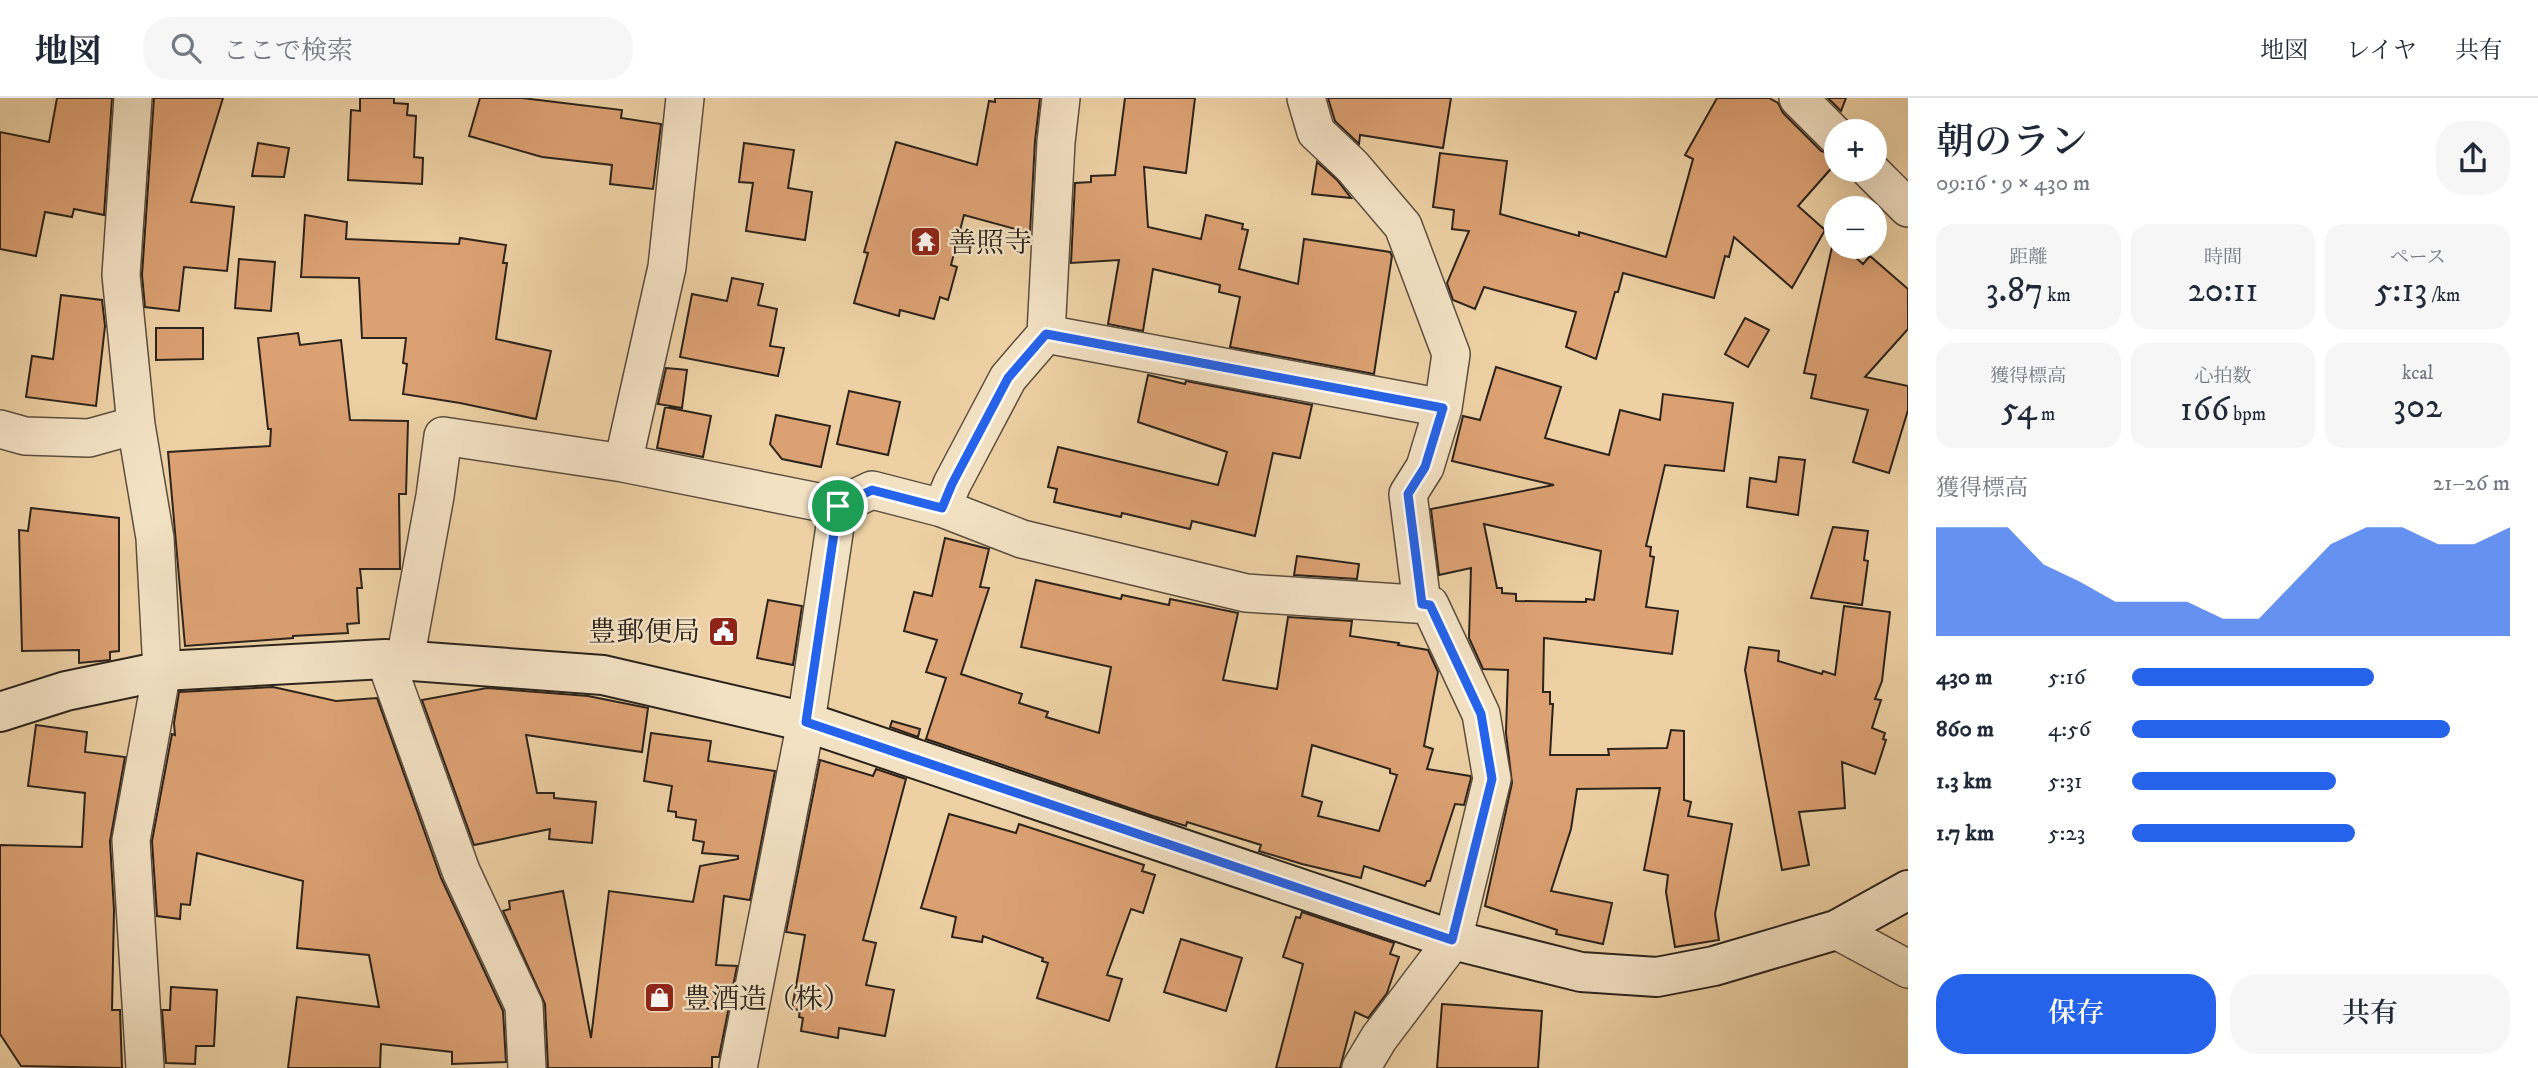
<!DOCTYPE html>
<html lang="ja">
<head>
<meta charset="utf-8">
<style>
	body { margin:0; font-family:"IM FELL DW Pica","Noto Serif JP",serif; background:#f6f6f7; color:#1f2937; height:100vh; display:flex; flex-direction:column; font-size:26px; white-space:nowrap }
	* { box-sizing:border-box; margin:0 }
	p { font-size:23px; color:#747a83 }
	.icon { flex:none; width:38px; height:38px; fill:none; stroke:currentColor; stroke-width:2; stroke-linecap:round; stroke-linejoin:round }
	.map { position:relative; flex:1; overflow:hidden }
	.drawer { display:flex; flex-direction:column; background:#fff; width:630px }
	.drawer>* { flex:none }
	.fabs { position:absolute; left:1824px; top:21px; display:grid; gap:14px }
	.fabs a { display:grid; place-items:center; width:63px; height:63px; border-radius:50%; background:#fff; box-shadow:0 7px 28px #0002; font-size:35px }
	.pin { position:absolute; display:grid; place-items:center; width:60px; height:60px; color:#fff; margin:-30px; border:4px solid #fff; border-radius:50%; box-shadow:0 2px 7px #0007 }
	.round { display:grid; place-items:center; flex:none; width:74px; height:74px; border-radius:28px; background:#f6f6f7 }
	.head { display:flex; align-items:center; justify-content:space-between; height:119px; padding:0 28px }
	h1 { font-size:38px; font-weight:600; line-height:52px }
	.figures { display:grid; grid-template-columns:repeat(3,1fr); gap:10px; height:119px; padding:7px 28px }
	.figures div { display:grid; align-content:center; border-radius:18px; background:#f6f6f7; text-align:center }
	.figures b { font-size:35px; font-weight:600 }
	.figures small { font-size:19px; font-weight:400 }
	.figures p { font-size:19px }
	.chart { height:196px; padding:14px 28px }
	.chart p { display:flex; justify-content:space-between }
	.chart svg { width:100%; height:126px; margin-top:7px; fill:#2563eb; opacity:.7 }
	.button { display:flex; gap:14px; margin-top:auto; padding:14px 28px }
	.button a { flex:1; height:80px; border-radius:28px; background:#2563eb; color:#fff; font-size:28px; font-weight:600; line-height:80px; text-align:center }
	.button a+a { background:#f6f6f7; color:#1f2937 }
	ul { padding:0 28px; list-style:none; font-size:23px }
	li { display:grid; grid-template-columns:112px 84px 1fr; align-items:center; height:52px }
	li i { height:18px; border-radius:9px; background:#2563eb }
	header { display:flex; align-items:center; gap:42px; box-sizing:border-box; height:98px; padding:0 35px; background:#fff; border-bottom:2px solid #e0e1e3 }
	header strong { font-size:33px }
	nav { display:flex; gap:38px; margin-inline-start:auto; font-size:24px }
	.search { width:490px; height:63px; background:#f6f6f7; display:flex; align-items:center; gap:18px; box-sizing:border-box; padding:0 24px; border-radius:28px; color:#747a83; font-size:26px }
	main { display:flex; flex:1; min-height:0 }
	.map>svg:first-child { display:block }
	.building { fill:#dca173; stroke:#2c231b; stroke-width:2; fill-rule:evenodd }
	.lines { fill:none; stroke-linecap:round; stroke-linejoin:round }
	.street-casing { stroke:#5c4e3e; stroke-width:40 }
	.secondary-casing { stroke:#2c231b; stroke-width:42 }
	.street { stroke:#f3e1c4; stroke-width:37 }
	.secondary { stroke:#f3e1c4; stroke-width:38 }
	.route-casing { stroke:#fff; stroke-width:14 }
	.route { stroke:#2563eb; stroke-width:9 }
	.labels { text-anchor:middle; stroke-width:5; stroke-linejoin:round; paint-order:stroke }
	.poi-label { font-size:28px; fill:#2c231b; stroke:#f3e1c4; text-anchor:start }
</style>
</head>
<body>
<header>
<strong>地図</strong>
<div class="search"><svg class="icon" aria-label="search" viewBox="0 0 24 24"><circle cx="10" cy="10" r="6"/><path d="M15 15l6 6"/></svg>ここで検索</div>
<nav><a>地図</a><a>レイヤ</a><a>共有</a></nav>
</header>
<main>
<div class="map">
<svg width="1908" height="970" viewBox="0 0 1908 970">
	<rect width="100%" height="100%" fill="#edd1a5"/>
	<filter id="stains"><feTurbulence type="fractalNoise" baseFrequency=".00286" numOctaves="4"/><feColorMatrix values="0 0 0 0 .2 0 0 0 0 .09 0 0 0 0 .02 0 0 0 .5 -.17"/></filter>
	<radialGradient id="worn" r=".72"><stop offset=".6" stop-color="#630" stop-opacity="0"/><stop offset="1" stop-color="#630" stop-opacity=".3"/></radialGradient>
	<!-- building -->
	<path class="building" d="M57,0H112L104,117L74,111L72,119L45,114L36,158L0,151V34L49,44Z
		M154,0H223L191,104L234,109L227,173L184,169L179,213L145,209L142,177Z
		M360,0H394V5L408,6L407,17L416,18L414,59L423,60L422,86L348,82L351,12L360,13Z
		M480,0H522L622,12L621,20L661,26L653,91L610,86L612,67L542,59L469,38Z
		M995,0H1040L1035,43L1030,135L964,117L951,167L957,169L948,202L940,199L934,221L900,212L899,218L854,205L868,155L864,154L896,44L977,67L989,3L995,4Z
		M1125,0H1195L1186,75L1144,69L1148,129L1201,141L1206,117L1243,126L1242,131L1248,132L1239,171L1298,186L1304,141L1390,154L1392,158L1374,276L1230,249L1240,199L1219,194L1220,187L1153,171L1143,233L1108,226L1119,162L1071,165L1075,85L1091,84V78L1115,77Z
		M1328,0H1451L1443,50L1360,37L1359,46L1335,23Z
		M1717,0H1769L1778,5L1783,15L1821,53L1836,58V65L1798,108L1825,132L1792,190L1734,139L1729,159L1725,158L1714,200L1623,175L1618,194H1615L1596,261L1566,249L1576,214L1484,189L1475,211L1453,202L1447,185L1469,133L1452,131L1454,112L1433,109L1440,55L1507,63L1500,116L1579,138V134L1666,159L1693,61L1685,57Z
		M1828,0H1846L1841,13Z
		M258,45L289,50L284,79L252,78Z
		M744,45L794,52L788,90L812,94L805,142L746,133L753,85L739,84Z
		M1317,64L1337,82L1351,100L1312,96Z
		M305,117L347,124L346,141L459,146L460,140L506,147L503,165H507L496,241L551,253L536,321L460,305L403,296L407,266L403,265L406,240H362L359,180L301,179Z
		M1834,140L1836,149H1844L1863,166L1870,158L1908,191V231L1865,279L1908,288V312L1889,375L1853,364L1868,312L1811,300L1816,277L1804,275Z
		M239,161L275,164L271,213L235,210Z
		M732,180L763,186L758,207L777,211L770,248L784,250L778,278L680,259L692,196L727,203Z
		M61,197L102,202L105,228L96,308L26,299L32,258L53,261Z
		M1745,220L1769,232L1748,269L1725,256Z
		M156,230H203V261L156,262Z
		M298,235L300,247L341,242L350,322L408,323L406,396H399L400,471H360L362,490H357L359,525L347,526L348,535L293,538V540L185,548L168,354L270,348L271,331H268L258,240Z
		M1496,269L1561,289L1545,340L1609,357L1620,312L1660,322L1663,296L1733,305L1724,373L1665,367L1646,448L1651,449L1650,458L1654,459L1646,509L1678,513L1672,556L1544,540L1543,594H1550V606H1553L1550,657H1609L1608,651L1667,650L1671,632L1684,633V702L1691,704L1688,718L1732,726L1715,816L1719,842L1675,849L1666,794L1668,777L1644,772L1660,690L1577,691L1571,731L1551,793L1612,805L1603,846L1556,836L1557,832L1485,808L1512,685L1506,635L1508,572L1483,571L1469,540L1471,470L1439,477L1431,411L1554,387L1452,363L1463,318L1480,322ZM1484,426L1601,453L1594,502L1586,501V504L1516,503V496L1502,495V490H1497Z
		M666,270L687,272L682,310L658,306Z
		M1148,277L1185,286L1186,283L1312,307L1300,360L1273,355L1255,438L1192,423L1190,431L1122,415L1121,419L1054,404L1057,391L1048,389L1058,349L1218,387L1227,354L1138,324Z
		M849,293L900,304L888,357L837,346Z
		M665,309L711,318L703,359L657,350Z
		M776,317L830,328L821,369L782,361L770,346Z
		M1779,359L1805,362L1798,417L1747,409L1750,380L1776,384Z
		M31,410L119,420V553L110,554V562L79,565V552L22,553L19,432L28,433Z
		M1833,429L1868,433L1864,462L1868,463L1862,507L1811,500Z
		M945,440L989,451L980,489L989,490L961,576L1022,596L1019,605L1048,614L1046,619L1099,635L1111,569L1021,549L1036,482L1121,501L1122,497L1169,507L1170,501L1238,515L1223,582L1277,591L1288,519L1352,523L1350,538L1399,545L1398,547L1428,552L1438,574L1424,648L1433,651L1427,671L1470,678L1471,680L1464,707L1455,706L1430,783H1427L1425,788L1364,768L1361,780L1302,766L1259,753L1261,747L1187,724L1186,728L1153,718L926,641L946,580L926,574L937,542L904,533L914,494L932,498ZM1312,647L1390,671V675L1397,677L1379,733L1318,718L1322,704L1302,698Z
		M1297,458L1359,466L1357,481L1294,477Z
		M768,502L802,508L793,567L757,560Z
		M1844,508L1890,514L1882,583L1875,601L1881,602L1872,630L1885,635L1883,641L1886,642L1875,676L1842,664L1845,710L1799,714L1809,767L1782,772L1745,572L1749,549L1779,553L1778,563L1822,576L1823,573L1835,577Z
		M273,589L336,603L377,600L441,780L503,913L506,964L452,966V954L381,946L380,970H288L297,899L379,909L369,857L297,850L303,783L197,755L190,807L181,806L180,821L157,818L152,743L172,636L175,637L174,625L179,594Z
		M487,590L588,598L648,610L642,654L526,637L537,695H554V700L596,704L592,745L549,741L550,731L474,747L422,602Z
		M892,623L920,631L918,639L890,629Z
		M36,627L87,634L85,654L125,659L110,743L114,812L112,912H120L122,970L21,968L0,936V747L82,749L85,695L28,688Z
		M651,635L711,643L708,663L775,673L750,802L724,798L716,867L737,868L719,959H712V970H548L545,906L503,813L510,811L509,803L563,793L591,940L609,793L693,804L700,768L738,761V758L702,755L704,744L693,742L696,722L676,719V714L668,713L672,688L644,683Z
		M820,662L873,678L876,671L906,681L863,842L876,845L866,887L894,892L885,938L839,930L838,940L801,933L803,920L799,919L800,912L792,911L805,837L786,834Z
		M949,716L1016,735L1019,726L1144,767L1142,773L1155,777L1143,815L1131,811L1107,877L1122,881L1109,923L1037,900L1048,865L1042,863L1043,860L983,838L982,844L952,839L956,819L921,810Z
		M1302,814L1394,845L1390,856L1399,859L1387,895L1368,920L1355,914L1340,970H1276L1303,866L1283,859L1296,819L1300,820Z
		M1181,841L1242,860L1226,913L1164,894Z
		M171,889L217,892L214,948H196L195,966L166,965L162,912H170Z
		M1442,906L1542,913L1538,970H1437Z"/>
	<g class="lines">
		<defs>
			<path id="street" d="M133,0L121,177L136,327L155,440L162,573L131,742L145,970
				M1061,0L1056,44L1046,236L1008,280L952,386L942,410L1022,441L1246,495L1430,507L1481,616L1492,681L1453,842L1379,940L1361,970
				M1798,0L1836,38
				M1870,72L1908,110
				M1046,236L1443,310L1451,256L1403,128L1352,68L1316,34L1306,0
				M0,331L25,338L89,340L136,327
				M623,365L667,169L685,0
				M1422,506L1408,396L1425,369L1443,310
				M385,561L461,773L524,908L527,970
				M405,562L435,398L443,338L623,365L838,408L872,392L942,410
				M1836,832L1908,871
				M738,970L806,624L838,408"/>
			<path id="secondary" d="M0,614L66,593L162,573L385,561L603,577L806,624L1453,842L1581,874L1657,879L1714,868L1836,832L1908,792"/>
		</defs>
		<!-- street casing -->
		<use href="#street" class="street-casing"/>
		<!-- secondary casing -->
		<use href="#secondary" class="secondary-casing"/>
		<!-- street -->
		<use href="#street" class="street"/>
		<!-- secondary -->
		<use href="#secondary" class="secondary"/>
	</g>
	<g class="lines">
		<defs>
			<path id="route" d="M1046,236L1443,310L1425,369L1408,396L1422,506L1430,507L1481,616L1492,681L1452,842L806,624L838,408L872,392L942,410L952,386L1008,280Z"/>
		</defs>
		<!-- route casing -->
		<use href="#route" class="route-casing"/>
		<!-- route -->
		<use href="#route" class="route"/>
	</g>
	<!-- icons -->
	<defs>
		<symbol id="temple-square" viewBox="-11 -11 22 22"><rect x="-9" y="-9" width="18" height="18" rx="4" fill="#8f2418" stroke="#f3e1c4"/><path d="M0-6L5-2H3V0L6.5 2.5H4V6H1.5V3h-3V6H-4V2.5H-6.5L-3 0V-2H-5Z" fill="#fff"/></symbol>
		<symbol id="civic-square" viewBox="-11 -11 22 22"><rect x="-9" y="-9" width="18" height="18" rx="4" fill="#8f2418" stroke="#f3e1c4"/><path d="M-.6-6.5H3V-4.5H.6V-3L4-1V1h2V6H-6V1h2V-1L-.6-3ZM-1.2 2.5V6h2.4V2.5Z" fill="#fff"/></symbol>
		<symbol id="shop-square" viewBox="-11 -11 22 22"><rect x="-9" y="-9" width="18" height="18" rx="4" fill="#8f2418" stroke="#f3e1c4"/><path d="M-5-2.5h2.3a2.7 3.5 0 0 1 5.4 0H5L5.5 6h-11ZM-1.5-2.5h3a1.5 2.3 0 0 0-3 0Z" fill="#fff"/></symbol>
	</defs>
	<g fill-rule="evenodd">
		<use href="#temple-square" x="908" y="126" width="35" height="35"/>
		<use href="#civic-square" x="706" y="516" width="35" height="35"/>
		<use href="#shop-square" x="642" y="882" width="35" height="35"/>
	</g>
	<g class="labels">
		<!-- poi labels -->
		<g class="poi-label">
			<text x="948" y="154">善照寺</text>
			<text x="700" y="543" text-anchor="end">豊郵便局</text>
			<text x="683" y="910">豊酒造（株）</text>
		</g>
	</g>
	<rect width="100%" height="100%" filter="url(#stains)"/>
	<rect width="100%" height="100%" fill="url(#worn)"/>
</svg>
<div class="fabs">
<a>+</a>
<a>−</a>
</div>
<div class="pin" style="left:838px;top:408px;background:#1e9e55"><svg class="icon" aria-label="arrive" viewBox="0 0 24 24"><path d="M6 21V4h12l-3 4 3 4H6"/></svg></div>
</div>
<section class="drawer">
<div class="head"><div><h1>朝のラン</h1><p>09:16 · 9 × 430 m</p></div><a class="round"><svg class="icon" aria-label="share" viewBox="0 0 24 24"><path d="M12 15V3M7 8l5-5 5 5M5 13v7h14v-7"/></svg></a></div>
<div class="figures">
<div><p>距離</p><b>3.87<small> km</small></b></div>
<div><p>時間</p><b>20:11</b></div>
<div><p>ペース</p><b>5:13<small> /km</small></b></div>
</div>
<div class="figures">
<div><p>獲得標高</p><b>54<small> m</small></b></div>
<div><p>心拍数</p><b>166<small> bpm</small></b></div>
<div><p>kcal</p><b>302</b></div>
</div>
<div class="chart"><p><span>獲得標高</span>21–26 m</p>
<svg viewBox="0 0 160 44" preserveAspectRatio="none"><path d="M0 44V6L10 6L20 6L30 19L40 25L50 32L60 32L70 32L80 38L90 38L100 25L110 12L120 6L130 6L140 12L150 12L160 6V44z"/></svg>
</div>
<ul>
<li><b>430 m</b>5:16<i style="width:64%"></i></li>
<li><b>860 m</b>4:56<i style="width:84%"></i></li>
<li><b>1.3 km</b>5:31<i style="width:54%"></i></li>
<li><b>1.7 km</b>5:23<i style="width:59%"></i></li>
</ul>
<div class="button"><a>保存</a><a>共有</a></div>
</section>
</main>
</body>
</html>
